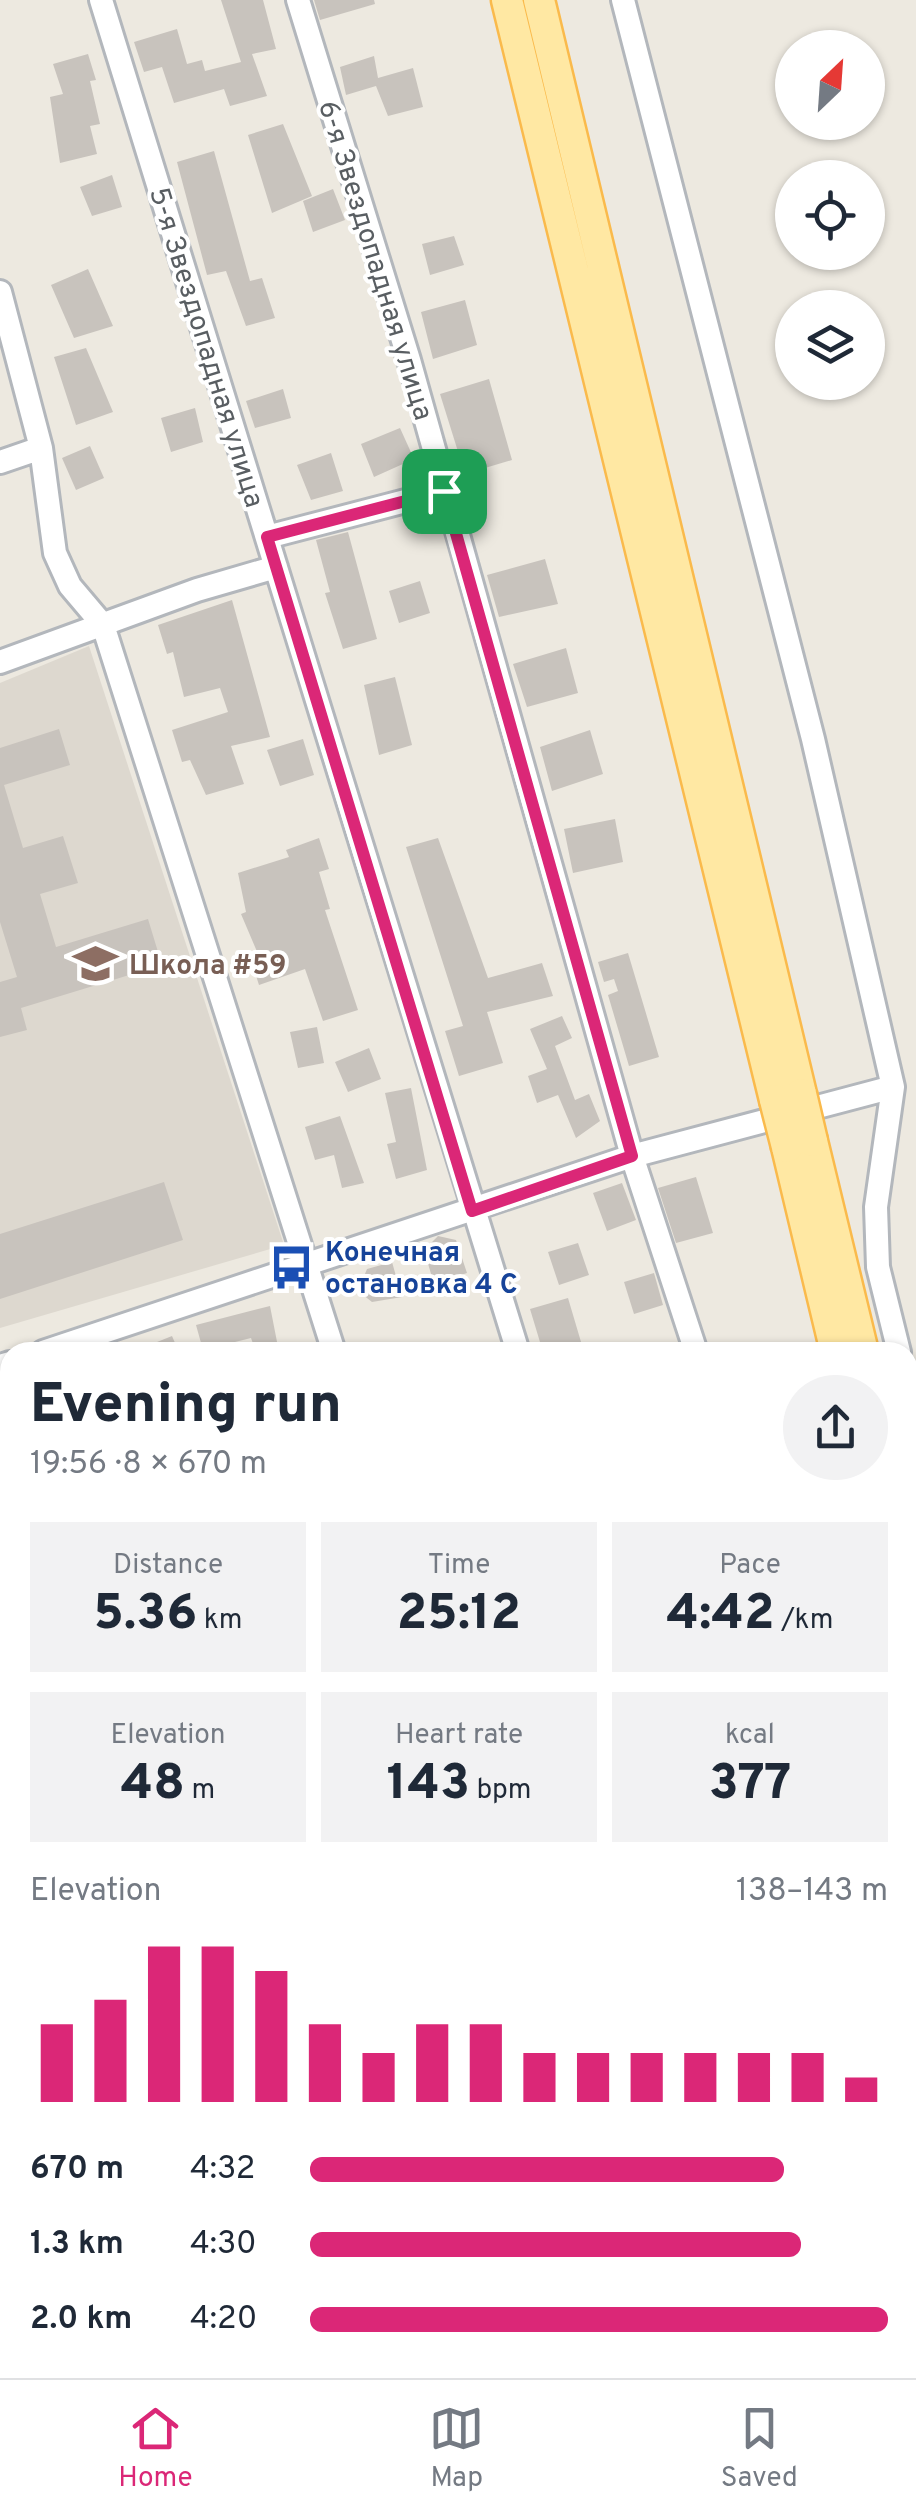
<!DOCTYPE html>
<html lang="en">
<head>
<meta charset="utf-8">
<style>
	body { margin:0; font-family:Overpass,sans-serif; background:#f2f2f3; color:#1f2937; height:100vh; display:flex; flex-direction:column; font-size:38px; white-space:nowrap }
	* { box-sizing:border-box; margin:0 }
	p { font-size:32px; color:#747a83 }
	.icon { flex:none; width:55px; height:55px; fill:none; stroke:currentColor; stroke-width:2; stroke-linecap:round; stroke-linejoin:round }
	.map { position:relative; flex:1; overflow:hidden }
	.drawer { position:absolute; left:0px; top:1342px; width:918px; height:1038px; display:flex; flex-direction:column; background:#fff; border-radius:30px 30px 0 0; box-shadow:0 2px 8px #0004 }
	.drawer>* { flex:none }
	.needle { width:65px; rotate:25deg }
	.controls { position:absolute; left:775px; top:30px; display:grid; gap:20px }
	.controls a { display:grid; place-items:center; width:110px; height:110px; border-radius:50%; background:#fff; box-shadow:0 2px 8px #0004; font-size:50px }
	.pin { position:absolute; display:grid; place-items:center; width:85px; height:85px; color:#fff; margin:-42px; border-radius:20px; box-shadow:0 5px 15px #0006 }
	.round { display:grid; place-items:center; flex:none; width:105px; height:105px; border-radius:52px; background:#f2f2f3 }
	.overview { display:flex; align-items:center; justify-content:space-between; height:170px; padding:0 30px }
	h1 { font-size:55px; font-weight:800; line-height:75px }
	.figures { display:grid; grid-template-columns:repeat(3,1fr); gap:15px; height:170px; padding:10px 30px }
	.figures div { display:grid; align-content:center; border-radius:0px; background:#f2f2f3; text-align:center }
	.figures b { font-size:50px; font-weight:800 }
	.figures small { font-size:28px; font-weight:400 }
	.figures p { font-size:28px }
	.chart { height:280px; padding:20px 30px }
	.chart p { display:flex; justify-content:space-between }
	.chart svg { width:100%; height:180px; margin-top:10px; stroke:#db2777; stroke-width:6 }
	ul { padding:0 30px; list-style:none; font-size:32px }
	li { display:grid; grid-template-columns:160px 120px 1fr; align-items:center; height:75px }
	li i { height:25px; border-radius:12px; background:#db2777 }
	.tab-bar { display:flex; justify-content:space-around; align-items:center; height:140px; border-top:2px solid #e0e1e3; background:#fff; font-size:28px; color:#747a83 }
	.tab-bar a { display:grid; justify-items:center; gap:5px }
	.tab-bar .active { color:#db2777 }
	.map>svg:first-child { display:block }
	.education { fill:#ddd8cf }
	.lines { fill:none; stroke-linecap:round; stroke-linejoin:round }
	.river { stroke:#9eddff; stroke-width:30 }
	.building { fill:#c8c3bd }
	.minor-casing { stroke:#b3b7bc; stroke-width:28 }
	.major-casing { stroke:#faba4c; stroke-width:35 }
	.minor { stroke:#fff; stroke-width:22 }
	.major { stroke:#ffe8a3; stroke-width:30 }
	.major-bridge-casing { stroke:#faba4c; stroke-width:35; stroke-linecap:butt }
	.major-bridge { stroke:#ffe8a3; stroke-width:30 }
	.route-casing { stroke:#fff; stroke-width:20 }
	.route { stroke:#db2777; stroke-width:12 }
	.labels { text-anchor:middle; stroke-width:8; stroke-linejoin:round; paint-order:stroke }
	.street-label { font-size:28px; fill:#595e62; stroke:#fff }
	.education-label { font-size:28px; font-weight:bold; fill:#785e54; stroke:#fff; text-anchor:start }
	.transit-label { font-size:28px; font-weight:bold; fill:#164399; stroke:#fff; text-anchor:start }
</style>
</head>
<body>
<div class="map">
<svg width="916" height="2378" viewBox="0 0 916 2378">
	<rect width="100%" height="100%" fill="#ede9e0"/>
	<!-- education -->
	<path class="education" d="M89,646L284,1245L0,1328V683Z"/>
	<g class="lines">
		<!-- river -->
		<path class="river" d="M908,2261L916,2260
			M53,2378L106,2370"/>
	</g>
	<!-- building -->
	<path class="building" d="M221,0H263L276,49L252,54L267,96L230,106L224,89L174,103L162,67L144,72L134,42L177,29L187,64L202,60L205,71L241,62Z
		M314,0H374L375,4L320,20Z
		M88,54L96,80L90,81L100,124L90,126L97,154L60,163L50,97L63,94L53,64Z
		M374,56L378,78L413,68L423,107L388,116L376,86L346,95L340,67Z
		M283,124L312,196L272,213L248,135Z
		M214,151L250,281L262,278L275,318L246,326L226,271L207,275L177,162Z
		M112,175L122,207L92,216L80,187Z
		M333,189L345,220L313,232L303,201Z
		M454,236L464,265L430,275L422,244Z
		M88,269L113,326L74,338L51,285Z
		M465,300L477,345L433,359L421,312Z
		M86,348L113,412L76,425L54,357Z
		M489,379L512,460L465,474L440,394Z
		M283,389L291,418L255,428L246,401Z
		M195,408L203,442L171,452L161,418Z
		M400,428L414,459L374,477L361,444Z
		M90,446L104,478L76,490L62,458Z
		M331,453L343,491L311,500L297,465Z
		M348,532L377,639L343,649L325,593L330,592L316,540Z
		M545,559L558,604L499,617L487,575Z
		M420,581L430,613L399,623L389,591Z
		M232,600L270,737L231,746L244,784L206,795L190,760L182,762L172,730L228,712L220,688L184,697L173,652L167,654L158,625Z
		M566,648L578,693L527,707L513,664Z
		M395,677L412,745L379,755L364,685Z
		M59,729L70,765L4,785L23,848L63,836L78,883L40,894L56,947L148,919L162,965L21,1008L27,1030L0,1037V982L17,977L0,922V748Z
		M590,730L603,774L552,791L540,747Z
		M303,739L314,775L280,786L267,750Z
		M615,819L623,862L573,873L564,829Z
		M319,838L329,869L319,872L330,909L325,910L358,1010L323,1021L305,969L259,985L250,957L258,954L241,914L246,912L238,873L289,857L286,850Z
		M438,838L488,978L542,963L553,996L487,1012L503,1063L459,1076L445,1031L463,1026L406,847Z
		M628,953L659,1057L629,1066L608,995L618,991L614,979L604,982L598,962Z
		M562,1016L572,1038L555,1046L575,1100L589,1094L600,1121L576,1138L558,1095L537,1103L528,1076L547,1069L530,1029Z
		M317,1027L324,1063L298,1068L290,1032Z
		M369,1048L381,1079L348,1092L335,1062Z
		M411,1088L427,1170L396,1179L387,1144L396,1142L385,1093Z
		M340,1116L364,1183L342,1188L334,1155L315,1160L305,1127Z
		M696,1177L713,1233L676,1243L658,1188Z
		M164,1182L183,1240L0,1299V1234Z
		M622,1183L636,1220L607,1231L593,1193Z
		M438,1236L456,1240L467,1273L434,1284L424,1250Z
		M578,1243L589,1275L559,1285L548,1252Z
		M392,1262L402,1297L372,1302L358,1291L367,1269Z
		M654,1273L663,1305L634,1314L624,1282Z
		M568,1298L584,1352H543L530,1309Z
		M270,1306L279,1352H256L251,1338L203,1350L196,1325Z
		M172,1336L179,1352H132Z"/>
	<g class="lines">
		<defs>
			<path id="minor" d="M101,0L518,1352
				M298,0L409,360L632,1156L696,1352
				M623,0L813,739L893,1087L876,1207L878,1267L899,1352
				M0,292L41,448L55,553L70,586L103,625L334,1352
				M0,462L41,448
				M267,537L444,491
				M0,662L197,590L276,567
				M43,1352L632,1156L893,1087
				M0,1366L10,1363
				M908,1385L916,1419
				M0,1663L10,1692
				M0,2015L10,2012
				M908,2055L916,2086
				M0,2208L10,2234
				M908,2343L916,2341
				M756,2378L790,2370"/>
			<path id="major" d="M507,0L775,1100
				M539,0L801,1094
				M812,1141L863,1352
				M787,1147L836,1352
				M908,1541L916,1576
				M908,1652L916,1687"/>
		</defs>
		<!-- minor casing -->
		<use href="#minor" class="minor-casing"/>
		<!-- major casing -->
		<use href="#major" class="major-casing"/>
		<!-- minor -->
		<use href="#minor" class="minor"/>
		<!-- major -->
		<use href="#major" class="major"/>
		<defs>
			<path id="major-bridge" d="M801,1094L812,1141
				M775,1100L787,1147"/>
		</defs>
		<!-- major-bridge casing -->
		<use href="#major-bridge" class="major-bridge-casing"/>
		<!-- major-bridge -->
		<use href="#major-bridge" class="major-bridge"/>
	</g>
	<g class="lines">
		<defs>
			<path id="route" d="M444,491L632,1156L472,1211L267,537Z"/>
		</defs>
		<!-- route casing -->
		<use href="#route" class="route-casing"/>
		<!-- route -->
		<use href="#route" class="route"/>
	</g>
	<!-- icons -->
	<defs>
		<symbol id="school-bare" viewBox="-9 -9 18 18"><path d="M0-5L7-2L0 1L-7-2ZM-4 1L0 2.5L4 1V4Q0 6-4 4Z" fill="#8d6e63" stroke="#fff" stroke-width="2.5" paint-order="stroke"/></symbol>
		<symbol id="bus-bare" viewBox="-9 -9 18 18"><path d="M-5-6H5V4H4V6H2V4H-2V6H-4V4H-5ZM-3.5-4V0h7V-4ZM-3.5 1.2v1.5H-2V1.2ZM2 1.2v1.5H3.5V1.2Z" fill="#1a4fb4" stroke="#fff" stroke-width="2.5" paint-order="stroke"/></symbol>
	</defs>
	<g fill-rule="evenodd">
		<use href="#school-bare" x="64" y="932" width="63" height="63"/>
		<use href="#bus-bare" x="260" y="1236" width="63" height="63"/>
	</g>
	<g class="labels">
		<!-- street labels -->
		<g class="street-label">
			<text transform="translate(377 260) rotate(73)" y="10">6-я Звездопадная улица</text>
			<text transform="translate(208 347) rotate(73)" y="10">5-я Звездопадная улица</text>
		</g>
		<!-- education labels -->
		<g class="education-label">
			<text x="129" y="974">Школа #59</text>
		</g>
		<!-- transit labels -->
		<g class="transit-label">
			<text x="325" y="1261">Конечная<tspan x="325" dy="32">остановка 4 С</tspan></text>
		</g>
	</g>
</svg>
<div class="controls">
<a><svg class="needle" viewBox="-14 -14 28 28"><path d="M0-13l5 13h-10z" fill="#e53935"/><path d="M0 13l5-13h-10z" fill="#747a83"/></svg></a>
<a><svg class="icon" aria-label="locate" viewBox="0 0 24 24"><circle cx="12" cy="12" r="6"/><path d="M12 2v4M12 18v4M2 12h4M18 12h4"/></svg></a>
<a><svg class="icon" aria-label="layers" viewBox="0 0 24 24"><path d="M12 4l9 5-9 5-9-5zM3 14l9 5 9-5"/></svg></a>
</div>
<div class="pin" style="left:444px;top:491px;background:#1e9e55"><svg class="icon" aria-label="arrive" viewBox="0 0 24 24"><path d="M6 21V4h12l-3 4 3 4H6"/></svg></div>
<section class="drawer">
<div class="overview"><div><h1>Evening run</h1><p>19:56 · 8 × 670 m</p></div><a class="round"><svg class="icon" aria-label="share" viewBox="0 0 24 24"><path d="M12 15V3M7 8l5-5 5 5M5 13v7h14v-7"/></svg></a></div>
<div class="figures">
<div><p>Distance</p><b>5.36<small> km</small></b></div>
<div><p>Time</p><b>25:12</b></div>
<div><p>Pace</p><b>4:42<small> /km</small></b></div>
</div>
<div class="figures">
<div><p>Elevation</p><b>48<small> m</small></b></div>
<div><p>Heart rate</p><b>143<small> bpm</small></b></div>
<div><p>kcal</p><b>377</b></div>
</div>
<div class="chart"><p><span>Elevation</span>138–143 m</p>
<svg viewBox="0 0 160 44" preserveAspectRatio="none"><path d="M5 44V25M15 44V19M25 44V6M35 44V6M45 44V12M55 44V25M65 44V32M75 44V25M85 44V25M95 44V32M105 44V32M115 44V32M125 44V32M135 44V32M145 44V32M155 44V38"/></svg>
</div>
<ul>
<li><b>670 m</b>4:32<i style="width:82%"></i></li>
<li><b>1.3 km</b>4:30<i style="width:85%"></i></li>
<li><b>2.0 km</b>4:20<i style="width:100%"></i></li>
</ul>
</section>
</div>
<nav class="tab-bar">
<a class="active"><svg class="icon" aria-label="home" viewBox="0 0 24 24"><path d="M3 11l9-7 9 7M6 9v11h12V9"/></svg>Home</a>
<a><svg class="icon" aria-label="map" viewBox="0 0 24 24"><path d="M3 6l6-2 6 2 6-2v14l-6 2-6-2-6 2zM9 4v14M15 6v14"/></svg>Map</a>
<a><svg class="icon" aria-label="saved" viewBox="0 0 24 24"><path d="M7 4h10v16l-5-4-5 4z"/></svg>Saved</a>
</nav>
</body>
</html>
